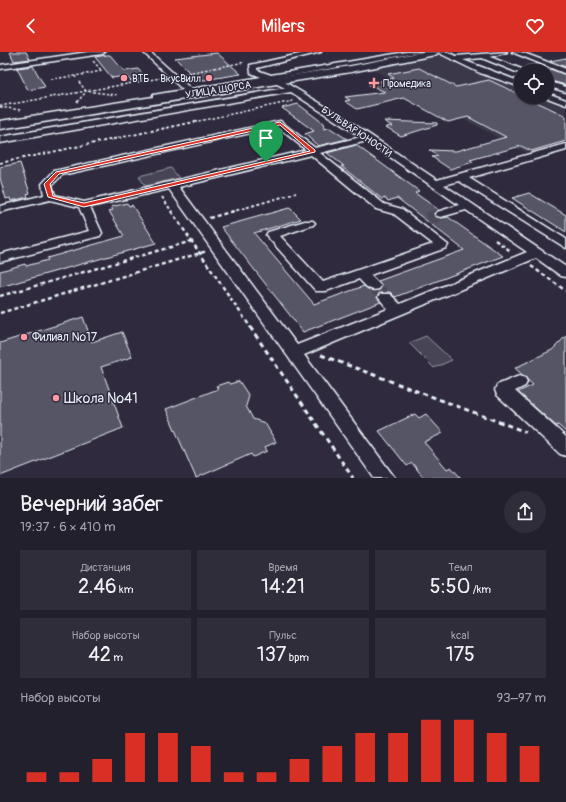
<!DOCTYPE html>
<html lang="ru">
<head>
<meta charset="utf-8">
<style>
	body { margin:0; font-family:Pangolin,sans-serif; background:#2f2d3a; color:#f1f3f6; height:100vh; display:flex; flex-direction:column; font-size:15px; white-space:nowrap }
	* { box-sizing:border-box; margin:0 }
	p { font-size:13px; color:#a3a3aa }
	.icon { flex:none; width:22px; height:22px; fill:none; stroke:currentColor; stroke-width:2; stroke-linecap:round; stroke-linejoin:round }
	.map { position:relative; height:426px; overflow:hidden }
	.drawer { display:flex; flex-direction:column; background:#23202e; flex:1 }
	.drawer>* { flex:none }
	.tools { position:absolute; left:514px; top:12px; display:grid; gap:8px }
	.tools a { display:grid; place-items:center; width:40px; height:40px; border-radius:50%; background:#23202e; box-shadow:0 1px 3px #0004,0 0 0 1px #403e4a; font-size:20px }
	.pin { position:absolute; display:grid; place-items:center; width:34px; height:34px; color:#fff; margin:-41px -17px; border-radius:50% 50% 50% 0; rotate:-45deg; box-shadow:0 0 4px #0007 }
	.pin .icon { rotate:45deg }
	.round { display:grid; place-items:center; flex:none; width:42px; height:42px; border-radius:21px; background:#2f2d3a }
	.headline { display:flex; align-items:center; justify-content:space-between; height:68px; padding:0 20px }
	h1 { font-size:22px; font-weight:600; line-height:30px }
	.figures { display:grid; grid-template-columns:repeat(3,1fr); gap:6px; height:68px; padding:4px 20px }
	.figures div { display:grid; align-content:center; border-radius:0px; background:#2f2d3a; text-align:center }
	.figures b { font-size:20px; font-weight:600 }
	.figures small { font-size:11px; font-weight:400 }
	.figures p { font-size:11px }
	.chart { height:112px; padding:8px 20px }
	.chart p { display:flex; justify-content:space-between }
	.chart svg { width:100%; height:72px; margin-top:4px; stroke:#d93025; stroke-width:6 }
	header { display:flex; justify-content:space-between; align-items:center; height:52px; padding:0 20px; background:#d93025; color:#fff; font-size:18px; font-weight:600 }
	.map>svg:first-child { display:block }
	.built { fill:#3b3749 }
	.green { fill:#464455; stroke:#979aa6 }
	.building { fill:#575565; stroke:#e8f1f8 }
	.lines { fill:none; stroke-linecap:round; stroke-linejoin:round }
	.minor-tunnel { stroke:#4b4859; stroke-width:13; stroke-dasharray:13 6; stroke-linecap:butt }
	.minor-casing { stroke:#e8f1f8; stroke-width:3 }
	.major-casing { stroke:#e8f1f8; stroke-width:3 }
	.path-far3 { stroke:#e8f1f8; stroke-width:1.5; stroke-dasharray:2.5 2; stroke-linecap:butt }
	.path-far2 { stroke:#e8f1f8; stroke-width:2; stroke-dasharray:3 2.5; stroke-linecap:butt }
	.path-far1 { stroke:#e8f1f8; stroke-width:2.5; stroke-dasharray:4 3; stroke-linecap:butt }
	.path { stroke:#e8f1f8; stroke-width:3; stroke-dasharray:5 4; stroke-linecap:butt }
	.minor { fill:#2f2a3d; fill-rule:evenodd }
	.major { fill:#2f2a3d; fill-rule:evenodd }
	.route { fill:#d93025; stroke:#fff; fill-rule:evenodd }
	.poi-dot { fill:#ff9aa2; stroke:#2f2a3d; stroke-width:1.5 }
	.labels { text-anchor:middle; stroke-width:3; stroke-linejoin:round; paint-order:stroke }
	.far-poi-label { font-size:10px; fill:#e8f1f8; stroke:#2f2a3d; text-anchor:start }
	.far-street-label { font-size:10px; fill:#e8f1f8; stroke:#2f2a3d }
	.poi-label { font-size:12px; fill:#e8f1f8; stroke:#2f2a3d; text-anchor:start }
	.near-poi-label { font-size:14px; fill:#e8f1f8; stroke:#2f2a3d; text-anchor:start }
</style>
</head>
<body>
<header><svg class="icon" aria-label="back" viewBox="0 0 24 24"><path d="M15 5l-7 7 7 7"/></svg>Milers<svg class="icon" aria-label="heart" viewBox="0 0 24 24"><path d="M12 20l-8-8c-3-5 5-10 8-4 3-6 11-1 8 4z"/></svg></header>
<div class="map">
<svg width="566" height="426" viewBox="0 0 566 426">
	<rect width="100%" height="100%" fill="#2f2a3d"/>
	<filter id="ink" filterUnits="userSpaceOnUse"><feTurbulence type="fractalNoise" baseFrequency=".025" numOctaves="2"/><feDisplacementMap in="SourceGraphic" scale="8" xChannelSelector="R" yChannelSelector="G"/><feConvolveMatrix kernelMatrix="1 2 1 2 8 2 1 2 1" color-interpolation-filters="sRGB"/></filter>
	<g filter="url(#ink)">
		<!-- built -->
		<path class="built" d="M433,2L453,6L521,36V45H542L566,56V92L528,102L366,14Z"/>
		<!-- green -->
		<path class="green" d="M171,116L179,126L145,134L139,124Z
			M426,284L452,308L434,316L409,291Z"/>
		<!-- building -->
		<path class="building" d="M10,0H26L30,7L14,9Z
			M217,1L241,22L204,28L196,27L175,6Z
			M107,3H110L124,19L138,17L146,26L131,29L126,24L112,26L95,5Z
			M566,6V15L550,9Z
			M537,12L566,23V33L547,28V19H527L526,14Z
			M33,14L45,35L28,38L17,16Z
			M419,16L456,35L489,28L521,43V45H526L566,64V89L531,99L521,94L470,108L473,110L450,117L432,105L438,104L429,98L456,99L506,85L468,65L448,70L404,46L357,57L345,49L350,48L345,45L385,40L368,32L394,26L388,22Z
			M298,52L323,71L324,77L330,76L347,87L318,94L305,82L314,79L282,56Z
			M384,69L437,71V73L401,84L386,75L392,74Z
			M356,93L419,139L415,141L439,158L434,162L436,165L441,166L448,165L503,204L395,245L390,240H380L376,245L381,250L303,280L221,175L289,156L291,157L301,167L254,181L314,252L364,234L372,239L379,238L382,234L378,229L464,198L397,146L388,149L385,146L382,147L341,114H344L327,101Z
			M20,111L30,141L27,142L28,145L11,149L10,146L6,147L0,126V115Z
			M529,141L566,163V180L512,146Z
			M127,151L129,154L132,153L156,191L0,235V219L25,212L26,214L48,208L47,206L124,184L109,159L113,158L111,155Z
			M83,265L92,290L122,280L132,305L101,315L123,376L0,424V291Z
			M566,284V380L558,373L556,374L518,340L533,333L515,316L552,298Z
			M239,329L249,344L246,354L253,367L265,371L276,390L265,395L267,399L253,405L251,402L196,426L166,357L218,337L216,334L228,330L230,332Z
			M415,362L419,366L426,362L443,381L424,390L447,417L451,415L461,426H424L412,411L407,414L379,379Z"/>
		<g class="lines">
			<!-- minor-tunnel -->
			<path class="minor-tunnel" d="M428,167L441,162
				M374,234L385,245"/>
			<defs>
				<path id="minor" d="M88,0H105L102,2L0,17V13Z
					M143,0H150L191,37L261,25L251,21L250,13L309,0H321L257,16V18L271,23L406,0H421L278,26L343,65L437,128L566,92V98L469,126L566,187V196L459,129L444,133L566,215V225L561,224L536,206L304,303L395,426H374L169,137L90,155L102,181L100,184L0,210V202L89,179L79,155L50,148L0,160V154L44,143L42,132L54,119L280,69L315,96L361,85L291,40L0,91V85L285,36L269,28L153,47V43L183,38ZM278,75L306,98L84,150L55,143L52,133L62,123ZM367,89L459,153L437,160L435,162L437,164L441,165L466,158L527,200L400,252L390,242H380L378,245L388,257L297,293L179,135L311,103L376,157L394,162L433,192L323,230L280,184L313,173L315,171L313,169H305L268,180L266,183L316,239H326L359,227C365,233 369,240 379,237L381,234L370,223L446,196L448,193L402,157L384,152L320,101Z
					M437,0H446L456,4L507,0L490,5L524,18L521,19V22L482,6L463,8L521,30V35L480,21Z
					M512,0H521L566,17V22Z
					M547,29L566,35V40L547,34Z
					M547,41L566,48V53L545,45H547Z
					M519,324L525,326L527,330L525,334L515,339L566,385V404L560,402L497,343L495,338L497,333Z"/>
				<path id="major" d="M422,0H439L435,3L351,20L0,77V69L351,14Z"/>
			</defs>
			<!-- minor casing -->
			<use href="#minor" class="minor-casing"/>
			<!-- major casing -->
			<use href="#major" class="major-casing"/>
			<!-- path-far3 -->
			<path class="path-far3" d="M183,22L245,10
				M76,26L75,24L102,19L93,9
				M51,27L75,24
				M79,30L86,39L117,43
				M77,50L86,40
				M0,54L161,26
				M0,55L21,58
				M194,70L293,49"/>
			<!-- path-far2 -->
			<path class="path-far2" d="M0,111L199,69
				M162,145L172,160
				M231,160L296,141"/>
			<!-- path-far1 -->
			<path class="path-far1" d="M171,159L251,276
				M209,166L234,159
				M495,188L512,200
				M531,214L566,239
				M0,244L192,189
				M0,261L207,199"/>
			<!-- path -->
			<path class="path" d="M250,275L353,426
				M321,303L526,380"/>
			<!-- minor -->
			<use href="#minor" class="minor"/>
			<!-- major -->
			<use href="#major" class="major"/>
		</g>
	</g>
	<!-- route -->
	<path class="route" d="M280,70L315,98V100L84,155L48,145L44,132L56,120ZM280,73L310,99L84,151L53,144L50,132L59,122Z"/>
	<!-- markers -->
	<g class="poi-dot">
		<circle cx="124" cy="26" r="4"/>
		<circle cx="209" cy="26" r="4"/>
		<path d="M372 25h4v4h4v4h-4v4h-4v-4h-4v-4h4z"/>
		<circle cx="24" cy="285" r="4"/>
		<circle cx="56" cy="346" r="4"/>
	</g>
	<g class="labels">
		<!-- far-poi labels -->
		<g class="far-poi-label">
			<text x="132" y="30">ВТБ</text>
			<text x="201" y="30" text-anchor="end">ВкусВилл</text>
			<text x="383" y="35">Промедика</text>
		</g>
		<!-- far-street labels -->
		<g class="far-street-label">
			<text transform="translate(218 37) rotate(-9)" y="4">УЛИЦА ЩОРСА</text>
			<text transform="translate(357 79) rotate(34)" y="4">БУЛЬВАР ЮНОСТИ</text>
		</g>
		<!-- poi labels -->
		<g class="poi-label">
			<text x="32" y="289">Филиал №17</text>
		</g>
		<!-- near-poi labels -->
		<g class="near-poi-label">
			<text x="64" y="351">Школа №41</text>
		</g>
	</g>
</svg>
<div class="tools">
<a><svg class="icon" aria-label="locate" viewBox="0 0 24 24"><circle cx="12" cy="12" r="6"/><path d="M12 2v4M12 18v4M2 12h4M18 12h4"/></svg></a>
</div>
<div class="pin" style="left:266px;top:110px;background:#1e9e55"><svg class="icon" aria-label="arrive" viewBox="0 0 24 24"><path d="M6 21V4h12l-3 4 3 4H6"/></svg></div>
</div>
<section class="drawer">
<div class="headline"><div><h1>Вечерний забег</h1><p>19:37 · 6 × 410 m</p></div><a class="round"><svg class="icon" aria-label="share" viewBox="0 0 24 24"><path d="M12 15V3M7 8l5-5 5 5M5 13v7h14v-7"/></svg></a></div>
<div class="figures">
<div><p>Дистанция</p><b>2.46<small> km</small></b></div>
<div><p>Время</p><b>14:21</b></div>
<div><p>Темп</p><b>5:50<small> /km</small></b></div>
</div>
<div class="figures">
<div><p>Набор высоты</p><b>42<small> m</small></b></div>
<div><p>Пульс</p><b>137<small> bpm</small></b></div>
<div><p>kcal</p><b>175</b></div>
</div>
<div class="chart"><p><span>Набор высоты</span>93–97 m</p>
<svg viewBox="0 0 160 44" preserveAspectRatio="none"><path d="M5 44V38M15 44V38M25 44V30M35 44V14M45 44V14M55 44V22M65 44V38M75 44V38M85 44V30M95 44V22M105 44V14M115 44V14M125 44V6M135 44V6M145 44V14M155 44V22"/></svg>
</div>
</section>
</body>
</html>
